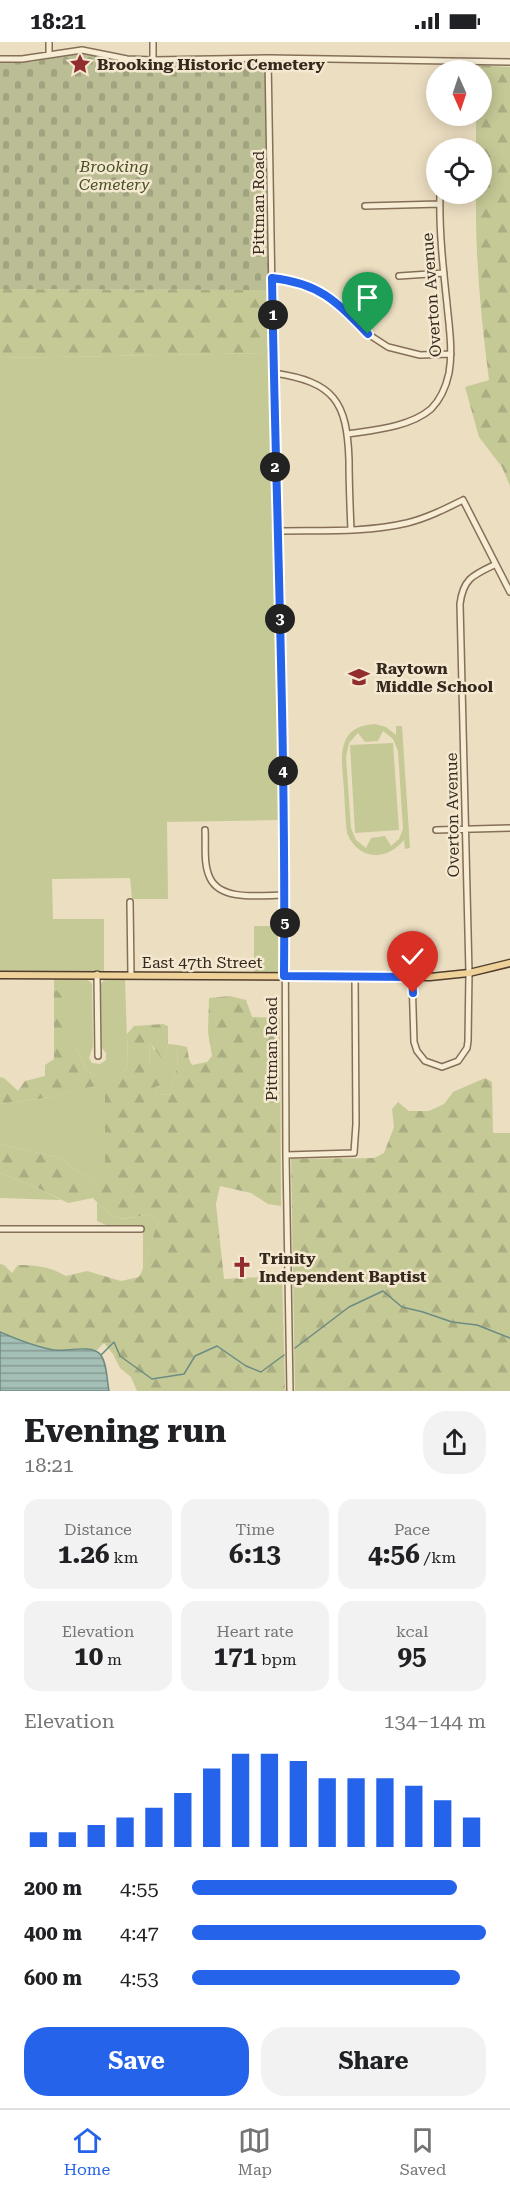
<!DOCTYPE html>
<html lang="en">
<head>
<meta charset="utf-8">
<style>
	body { margin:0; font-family:"Roboto Serif",serif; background:#f2f2f2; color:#202124; height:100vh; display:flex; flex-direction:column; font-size:22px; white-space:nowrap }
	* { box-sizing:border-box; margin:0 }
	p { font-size:20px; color:#757577 }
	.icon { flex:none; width:33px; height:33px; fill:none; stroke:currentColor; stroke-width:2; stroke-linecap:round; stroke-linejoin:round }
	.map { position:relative; height:1349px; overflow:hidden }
	.side { display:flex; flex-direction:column; background:#fff; flex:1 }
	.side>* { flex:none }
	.needle { width:39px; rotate:177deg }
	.tools { position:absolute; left:426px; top:18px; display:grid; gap:12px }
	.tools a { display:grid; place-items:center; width:66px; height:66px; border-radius:50%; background:#fff; box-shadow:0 3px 15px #0003; font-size:30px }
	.pin { position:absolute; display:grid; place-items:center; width:51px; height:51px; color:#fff; margin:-62px -26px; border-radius:50% 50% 50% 0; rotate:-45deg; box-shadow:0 0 6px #0007 }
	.pin .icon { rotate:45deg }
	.km { position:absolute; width:30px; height:30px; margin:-15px; border-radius:50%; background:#222; color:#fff; font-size:16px; line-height:30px; text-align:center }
	.round { display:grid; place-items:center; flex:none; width:63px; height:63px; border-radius:24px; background:#f2f2f2 }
	.summary { display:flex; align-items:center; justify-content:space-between; height:102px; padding:0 24px }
	h1 { font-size:33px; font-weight:700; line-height:45px }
	.figures { display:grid; grid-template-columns:repeat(3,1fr); gap:9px; height:102px; padding:6px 24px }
	.figures div { display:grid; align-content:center; border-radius:15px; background:#f2f2f2; text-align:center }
	.figures b { font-size:26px; font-weight:700 }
	.figures small { font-size:16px; font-weight:400 }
	.figures p { font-size:16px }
	.chart { height:168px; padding:12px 24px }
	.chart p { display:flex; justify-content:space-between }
	.chart svg { width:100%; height:108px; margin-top:6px; stroke:#2563eb; stroke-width:6 }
	.button { display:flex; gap:12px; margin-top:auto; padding:12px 24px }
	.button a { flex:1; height:69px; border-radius:24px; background:#2563eb; color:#fff; font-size:24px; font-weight:700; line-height:69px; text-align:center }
	.button a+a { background:#f2f2f2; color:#202124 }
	ul { padding:0 24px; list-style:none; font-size:20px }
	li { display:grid; grid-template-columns:96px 72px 1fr; align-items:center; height:45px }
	li i { height:15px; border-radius:8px; background:#2563eb }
	.status { display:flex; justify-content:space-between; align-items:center; height:42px; padding:0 30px; background:#fff; direction:ltr }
	.status svg { height:16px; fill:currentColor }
	.tab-bar { display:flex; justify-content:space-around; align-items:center; height:84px; border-top:2px solid #e0e0e0; background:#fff; font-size:16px; color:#757577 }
	.tab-bar a { display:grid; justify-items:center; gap:3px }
	.tab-bar .active { color:#2563eb }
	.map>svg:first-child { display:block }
	.grass { fill:#c5c996; fill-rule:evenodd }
	.forest { fill:url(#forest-firs) }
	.cemetery { fill:url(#cemetery-stones) }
	.water { fill:url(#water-rules); stroke:#6b8c83; stroke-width:1.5 }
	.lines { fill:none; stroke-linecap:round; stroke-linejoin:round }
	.stream { stroke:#6b8c83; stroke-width:1.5 }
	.minor-casing { stroke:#856f59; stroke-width:8 }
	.major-casing { stroke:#523e2e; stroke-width:9 }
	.minor { stroke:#f7ecd4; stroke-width:5 }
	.major { stroke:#eed29a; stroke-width:6 }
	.route-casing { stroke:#fff; stroke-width:12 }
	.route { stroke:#2563eb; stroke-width:8 }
	.labels { text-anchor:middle; stroke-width:5; stroke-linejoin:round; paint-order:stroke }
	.poi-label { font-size:16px; font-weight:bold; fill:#35281d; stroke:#f4e9d0; text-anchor:start }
	.park-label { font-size:16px; font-style:italic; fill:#475124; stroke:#f4e9d0 }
	.street-label { font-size:16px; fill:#35281d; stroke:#f4e9d0 }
</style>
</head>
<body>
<div class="status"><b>18:21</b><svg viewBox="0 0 49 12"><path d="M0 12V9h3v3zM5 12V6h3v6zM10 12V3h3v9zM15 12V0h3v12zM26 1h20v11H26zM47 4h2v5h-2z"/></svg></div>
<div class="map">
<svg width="510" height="1349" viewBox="0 0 510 1349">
	<defs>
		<pattern id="forest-firs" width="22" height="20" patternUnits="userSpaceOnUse" patternTransform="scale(1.5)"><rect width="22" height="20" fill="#c5c996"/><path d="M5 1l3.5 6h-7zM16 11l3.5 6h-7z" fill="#aaad81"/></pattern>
		<pattern id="cemetery-stones" width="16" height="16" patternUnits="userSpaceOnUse" patternTransform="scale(1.5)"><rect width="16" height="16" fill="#bbbe95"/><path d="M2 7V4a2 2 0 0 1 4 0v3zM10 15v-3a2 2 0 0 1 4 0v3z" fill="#a1a380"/></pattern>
		<pattern id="water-rules" width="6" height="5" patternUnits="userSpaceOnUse" patternTransform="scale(1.5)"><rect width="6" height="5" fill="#a4bfb6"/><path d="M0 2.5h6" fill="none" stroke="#869b93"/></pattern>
	</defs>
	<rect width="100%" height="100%" fill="#ecdec1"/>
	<!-- grass -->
	<path class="grass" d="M270,311L279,778L167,780L168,857H132L130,836L52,837L53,877H104V929H0V316Z
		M375,682L386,685L396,693V684H402L410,806L405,807L404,798C386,820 358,818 347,791C345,777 345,762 344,748C342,718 334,684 375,682ZM383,689L393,697L398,709L403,787L399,797L391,804L385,794L371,796L366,806L356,798L351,786L346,715L349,701L358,691L365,700L378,699Z
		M393,701L399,788L355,791L350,703Z
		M254,884H281V927L277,930H254Z
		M54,937L88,938L92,942L93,1004L89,1016L92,1021L100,1022L106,1018V1011L102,1006L101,942L104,938L125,937L128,1027L119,1032L105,1143L93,1140L60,1116L0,1102V1062L45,1056L94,1044V1035L85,1026L76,1005L65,1002V956L54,946Z
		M149,998L154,1008L166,1012L168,1002L178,1003L177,1026L172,1040L174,1052L157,1053L150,1029Z
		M0,1131L38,1146L61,1158L0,1156Z
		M97,1160C117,1181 123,1178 149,1172L158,1180L143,1228V1185L108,1184L97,1179Z"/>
	<!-- forest -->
	<path class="forest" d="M477,23L510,25V444L502,425L479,395L465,345L489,338C481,276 475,214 476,152H482V106H476V74H482V28H477Z
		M0,247L269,248L270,311L0,316Z
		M54,946L65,956V1001L76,1005L85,1026L94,1035L95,1044L45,1056L0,1062V1035L4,1036L18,1049L25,1039L45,1034V1023L54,1017Z
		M230,954L246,958L252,975L280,976L281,1164L268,1162L251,1151L220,1144L216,1162L224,1237L282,1234L285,1349H137L131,1335L120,1326L113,1312L104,1301L95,1310C81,1307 66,1310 53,1308C35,1305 16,1298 0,1290V1222L4,1223L12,1231L18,1223C36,1223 51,1225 66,1234L87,1229L121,1239L139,1235C148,1218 151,1198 158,1180L149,1172C118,1179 115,1179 93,1156L68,1161L38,1146L0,1131V1102L60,1116L93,1140L105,1142V1034L119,1032L128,1027L127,992L134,984L163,982L168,984V1002L166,1012L161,1016L149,999L150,1028L159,1027L166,1030V1041L155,1045L157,1053L173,1052L172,1040L177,1026L178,1003L187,1005L189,1017L192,1023L207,1020L212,1014L208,990L209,956Z
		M485,1036L492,1040L493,1091H510V1349H295L291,1117L374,1116L384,1111L394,1085L392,1067L398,1060L409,1069H429L444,1062L453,1050Z"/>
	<!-- cemetery -->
	<path class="cemetery" d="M80,11L129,20H261L266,25L269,248L0,247V20H31Z"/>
	<!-- water -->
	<path class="water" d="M0,1290C16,1297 36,1305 54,1308C65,1310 91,1302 100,1312C107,1320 107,1339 109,1349H0Z"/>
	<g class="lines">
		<!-- stream -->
		<path class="stream" d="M295,1306L349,1265L383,1249L402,1265L423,1270L452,1280L477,1283L510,1296
			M101,1313L114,1300L120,1314L152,1337L184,1332L195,1314L217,1304L246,1324L261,1330L284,1313"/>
		<defs>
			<path id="minor" d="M49,13V0
				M268,16L276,489L281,592L285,853L286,1113L290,1349
				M0,17H22L82,8L127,17L153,18L268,16L510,20
				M153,18V0
				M365,164L440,162
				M399,234L444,231
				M272,236L297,239L319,248L368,292L388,305L420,313L451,312
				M274,331C334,340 347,359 349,418C349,441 350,465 351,488
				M348,392C374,388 410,385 431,367C441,357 446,345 449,331C453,308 449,284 447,262C443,225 439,188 440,152
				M463,458L510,550
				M276,489C320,488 364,491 407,481C427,476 445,467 463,458
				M205,788C206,802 203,822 210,836C221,860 263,853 285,853
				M436,788L510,786
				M130,860L131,933
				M97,932L98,1014
				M412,935L414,1000L417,1009L425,1019L442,1025L458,1019L467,1006L468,999L469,931L460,562C463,537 473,533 494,523
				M286,1113L354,1111L356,1082L355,935
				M0,1187H141"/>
			<path id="major" d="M0,933L430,935L469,931L510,921"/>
		</defs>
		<!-- minor casing -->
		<use href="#minor" class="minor-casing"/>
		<!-- major casing -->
		<use href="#major" class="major-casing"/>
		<!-- minor -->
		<use href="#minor" class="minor"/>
		<!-- major -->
		<use href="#major" class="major"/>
	</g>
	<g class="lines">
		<defs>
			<path id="route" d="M368,292C336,259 319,241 272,236C276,469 286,702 284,934L412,935L413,951"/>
		</defs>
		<!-- route casing -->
		<use href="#route" class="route-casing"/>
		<!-- route -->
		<use href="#route" class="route"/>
	</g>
	<!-- icons -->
	<defs>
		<symbol id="sight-bare" viewBox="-9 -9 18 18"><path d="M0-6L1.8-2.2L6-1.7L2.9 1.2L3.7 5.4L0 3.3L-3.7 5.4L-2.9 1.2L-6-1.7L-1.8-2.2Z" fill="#912c2f" stroke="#f4e9d0" stroke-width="2.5" paint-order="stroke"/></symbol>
		<symbol id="school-bare" viewBox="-9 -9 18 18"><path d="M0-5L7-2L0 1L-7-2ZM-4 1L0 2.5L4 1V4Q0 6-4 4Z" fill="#912c2f" stroke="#f4e9d0" stroke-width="2.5" paint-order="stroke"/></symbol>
		<symbol id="church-bare" viewBox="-9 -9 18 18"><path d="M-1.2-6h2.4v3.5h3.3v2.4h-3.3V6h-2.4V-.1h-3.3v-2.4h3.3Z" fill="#912c2f" stroke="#f4e9d0" stroke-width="2.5" paint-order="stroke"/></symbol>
	</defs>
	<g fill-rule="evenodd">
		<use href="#sight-bare" x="65" y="7" width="30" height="30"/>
		<use href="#school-bare" x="344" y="620" width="30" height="30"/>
		<use href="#church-bare" x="227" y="1210" width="30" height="30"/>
	</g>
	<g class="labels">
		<!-- poi labels -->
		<g class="poi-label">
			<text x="97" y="28">Brooking Historic Cemetery</text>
			<text x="376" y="632">Raytown<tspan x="376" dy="18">Middle School</tspan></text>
			<text x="259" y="1222">Trinity<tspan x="259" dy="18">Independent Baptist</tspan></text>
		</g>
		<!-- park labels -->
		<g class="park-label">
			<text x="114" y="130">Brooking<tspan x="114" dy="18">Cemetery</tspan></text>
		</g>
		<!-- street labels -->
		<g class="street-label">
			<text transform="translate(258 161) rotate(-90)" y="6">Pittman Road</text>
			<text transform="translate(431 253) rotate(-94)" y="6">Overton Avenue</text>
			<text transform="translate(452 773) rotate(-91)" y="6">Overton Avenue</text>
			<text x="202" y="926">East 47th Street</text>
			<text transform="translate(271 1007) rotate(-90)" y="6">Pittman Road</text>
		</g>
	</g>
</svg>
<div class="tools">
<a><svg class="needle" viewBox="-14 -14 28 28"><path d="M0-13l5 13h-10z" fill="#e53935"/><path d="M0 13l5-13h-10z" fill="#757577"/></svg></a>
<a><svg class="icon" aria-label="locate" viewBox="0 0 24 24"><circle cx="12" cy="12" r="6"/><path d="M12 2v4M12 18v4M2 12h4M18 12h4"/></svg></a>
</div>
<div class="pin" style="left:368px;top:292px;background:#1e9e55"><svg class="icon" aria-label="arrive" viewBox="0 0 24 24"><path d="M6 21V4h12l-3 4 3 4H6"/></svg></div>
<div class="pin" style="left:413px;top:951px;background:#d93025"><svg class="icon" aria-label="check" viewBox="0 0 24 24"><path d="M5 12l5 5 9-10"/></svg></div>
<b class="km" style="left:273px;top:273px">1</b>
<b class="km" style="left:275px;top:425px">2</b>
<b class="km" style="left:280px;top:577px">3</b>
<b class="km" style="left:283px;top:729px">4</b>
<b class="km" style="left:285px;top:881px">5</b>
</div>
<section class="side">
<div class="summary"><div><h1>Evening run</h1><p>18:21</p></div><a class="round"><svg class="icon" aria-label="share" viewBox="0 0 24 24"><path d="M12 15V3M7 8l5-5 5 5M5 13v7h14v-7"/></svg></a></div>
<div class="figures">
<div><p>Distance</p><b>1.26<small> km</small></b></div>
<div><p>Time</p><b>6:13</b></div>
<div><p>Pace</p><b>4:56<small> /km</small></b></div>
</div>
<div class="figures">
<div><p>Elevation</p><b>10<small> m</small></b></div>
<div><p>Heart rate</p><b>171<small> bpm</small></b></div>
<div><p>kcal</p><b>95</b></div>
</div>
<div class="chart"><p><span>Elevation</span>134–144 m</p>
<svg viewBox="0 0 160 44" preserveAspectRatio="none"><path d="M5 44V38M15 44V38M25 44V35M35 44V32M45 44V28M55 44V22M65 44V12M75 44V6M85 44V6M95 44V9M105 44V16M115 44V16M125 44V16M135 44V19M145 44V25M155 44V32"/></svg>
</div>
<ul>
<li><b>200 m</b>4:55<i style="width:90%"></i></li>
<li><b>400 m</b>4:47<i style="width:100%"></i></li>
<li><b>600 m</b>4:53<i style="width:91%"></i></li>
</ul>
<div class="button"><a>Save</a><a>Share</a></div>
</section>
<nav class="tab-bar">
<a class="active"><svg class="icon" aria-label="home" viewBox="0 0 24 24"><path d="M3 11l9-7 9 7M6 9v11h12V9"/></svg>Home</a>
<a><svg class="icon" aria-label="map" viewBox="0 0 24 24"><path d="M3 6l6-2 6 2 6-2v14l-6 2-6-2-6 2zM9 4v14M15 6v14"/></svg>Map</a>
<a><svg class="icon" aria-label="saved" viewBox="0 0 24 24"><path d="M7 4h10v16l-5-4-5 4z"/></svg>Saved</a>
</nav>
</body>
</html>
